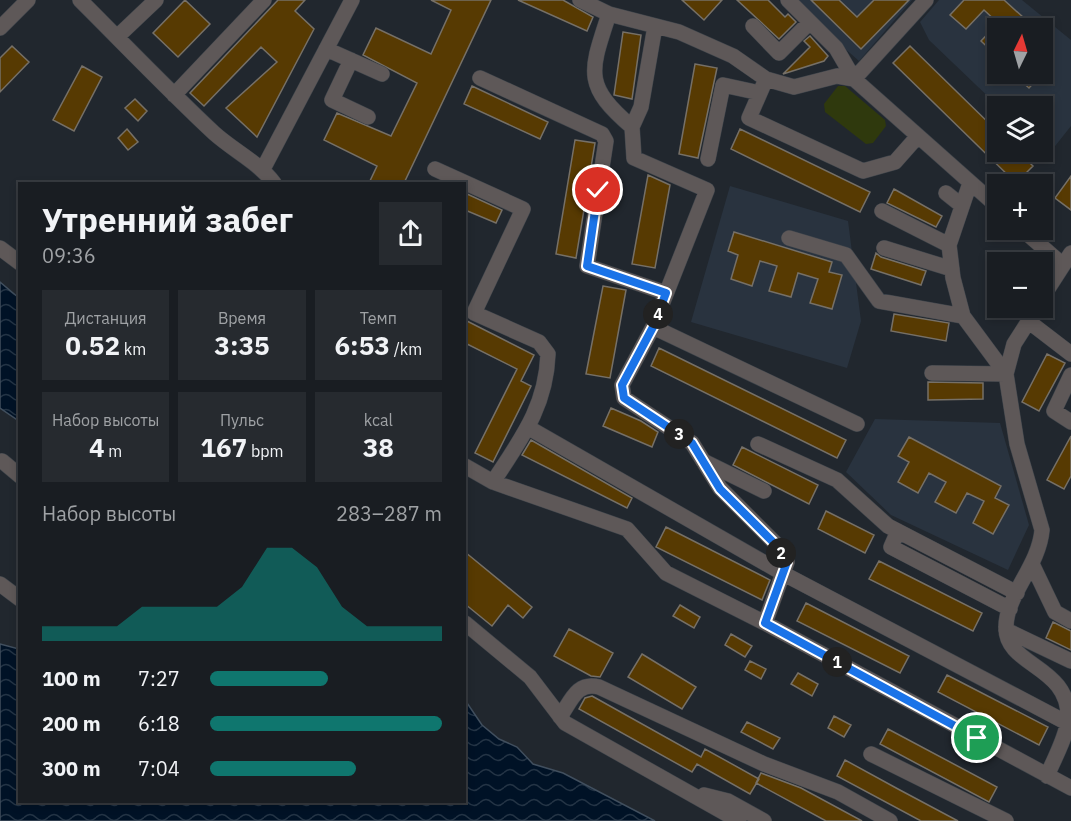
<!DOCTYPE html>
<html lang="ru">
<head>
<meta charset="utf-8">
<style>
	body { margin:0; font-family:"IBM Plex Sans",sans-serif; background:#262a2f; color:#f1f3f6; height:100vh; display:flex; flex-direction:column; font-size:22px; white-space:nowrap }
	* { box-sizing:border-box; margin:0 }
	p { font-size:20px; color:#9fa2a5 }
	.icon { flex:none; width:33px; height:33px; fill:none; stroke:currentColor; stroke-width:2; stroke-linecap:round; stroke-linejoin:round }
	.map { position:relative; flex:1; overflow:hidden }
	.drawer { position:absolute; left:18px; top:182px; width:448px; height:621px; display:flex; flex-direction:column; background:#191d22; border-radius:0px; box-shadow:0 3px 9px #0003,0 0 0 2px #373b40 }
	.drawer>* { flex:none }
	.needle { width:39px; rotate:5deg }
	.fabs { position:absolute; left:987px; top:18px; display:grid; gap:12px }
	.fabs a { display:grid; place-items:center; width:66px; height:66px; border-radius:0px; background:#191d22; box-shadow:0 3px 9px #0003,0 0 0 2px #373b40; font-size:30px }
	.pin { position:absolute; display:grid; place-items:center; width:51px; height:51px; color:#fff; margin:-26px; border:3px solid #fff; border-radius:50%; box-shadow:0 2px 6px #0007 }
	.km { position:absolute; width:30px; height:30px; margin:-15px; border-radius:50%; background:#222; color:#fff; font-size:16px; line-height:30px; text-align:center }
	.round { display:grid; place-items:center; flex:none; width:63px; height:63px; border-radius:0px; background:#262a2f }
	.overview { display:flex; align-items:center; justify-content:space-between; height:102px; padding:0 24px }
	h1 { font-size:33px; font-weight:700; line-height:45px }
	.figures { display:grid; grid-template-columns:repeat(3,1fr); gap:9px; height:102px; padding:6px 24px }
	.figures div { display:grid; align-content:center; border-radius:0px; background:#262a2f; text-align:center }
	.figures b { font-size:26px; font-weight:700 }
	.figures small { font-size:16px; font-weight:400 }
	.figures p { font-size:16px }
	.chart { height:168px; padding:12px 24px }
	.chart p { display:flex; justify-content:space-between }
	.chart svg { width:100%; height:108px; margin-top:6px; fill:#0f766e; opacity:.7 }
	ul { padding:0 24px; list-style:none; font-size:20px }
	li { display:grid; grid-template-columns:96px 72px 1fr; align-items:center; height:45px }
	li i { height:15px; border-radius:8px; background:#0f766e }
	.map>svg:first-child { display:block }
	.built { fill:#29333f; fill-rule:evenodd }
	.pitch { fill:#2f390d }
	.water { fill:url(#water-waves); stroke:#414f5e; stroke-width:1.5 }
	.building { fill:#573a02; stroke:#767067; stroke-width:1.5 }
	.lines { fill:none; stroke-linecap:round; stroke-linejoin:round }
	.minor-casing { stroke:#3e444b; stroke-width:16 }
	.minor { stroke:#5e5858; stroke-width:15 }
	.route-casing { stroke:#fff; stroke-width:12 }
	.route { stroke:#1a73e8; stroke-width:8 }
</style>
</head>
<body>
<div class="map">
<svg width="1071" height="821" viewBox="0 0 1071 821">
	<defs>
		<pattern id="water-waves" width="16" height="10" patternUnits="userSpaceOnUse" patternTransform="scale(1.5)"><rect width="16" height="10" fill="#001226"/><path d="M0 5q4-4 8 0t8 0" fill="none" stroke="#243445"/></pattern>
	</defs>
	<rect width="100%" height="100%" fill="#21272e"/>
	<!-- built -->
	<path class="built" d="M790,0H912L859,61Z
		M939,0H1022L1071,40V126L1048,155L1043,149L1042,106H998L929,40L920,22ZM998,28H1042V74H998Z
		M730,186L848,221L861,321L847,368L691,322Z
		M875,419L1000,423L1029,525L1008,570L891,515L846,472Z"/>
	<!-- pitch -->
	<path class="pitch" d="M838,86H845L885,120L886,126L873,143L866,144L825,112L824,104Z"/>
	<!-- water -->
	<path class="water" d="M0,282L19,298V421L0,408Z
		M0,644L19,649L20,801H465V700L482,725L499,739L517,747L533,764L563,773L655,821H0Z"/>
	<!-- building -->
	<path class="building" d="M185,0L210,24L178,57L153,33Z
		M278,0H305L295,11L314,29L257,137L226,108L277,62L261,47L204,106L190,93Z
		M431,0H491L404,183H369L377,166L324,140L337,113L391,136L417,83L363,55L376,28L431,54L451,10Z
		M518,0H563L593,17L587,31Z
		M682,0H722L704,20Z
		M737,0H768L785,17L788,14L796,22L779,39Z
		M811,0H839L857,17L874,0H909L861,49Z
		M964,0H1004L1035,28H998V57L981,41L998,23L984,10L966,29L950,15Z
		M623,32L641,35L632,99L614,95Z
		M810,36L828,56L824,61L783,74L810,47L804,41Z
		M12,46L29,62L0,92V58Z
		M910,46L998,132V152H1018L1033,166L1016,183L893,63Z
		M695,64L717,68L698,158L679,154Z
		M82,66L102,77L74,131L53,120Z
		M1013,74H1042L1029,88Z
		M472,86L548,122L540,139L464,104Z
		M135,99L147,111L138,121L125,108Z
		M127,129L138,142L128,150L118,138Z
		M740,129L870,192L860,212L731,149Z
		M575,140L595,143L576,258L556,254Z
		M648,175L670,185L655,268L632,264Z
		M1071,176V210L1055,198Z
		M894,189L942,216L936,227L887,203Z
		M465,193L502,210L496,223L465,210Z
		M734,232L832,262L829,272L842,275L832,309L810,303L818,279L798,273L791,297L769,291L777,266L760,261L752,286L731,279L738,255L728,251Z
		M876,253L881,257L926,271L921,285L871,269Z
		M603,286L626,290L610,378L586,374Z
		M894,314L949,323L946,341L891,331Z
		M465,320L534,355L521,381L531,386L493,462L475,453L517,369L465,343Z
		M659,348L846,440L837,458L651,366Z
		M1047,354L1065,363L1039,411L1022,402Z
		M928,382L983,383V399L928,400Z
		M611,408L641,421L658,432L652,447L603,426Z
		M1071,436V476L1064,489L1047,480Z
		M909,437L1001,486L995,498L1009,505L993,534L973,523L984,501L967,493L956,513L935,502L946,482L929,473L918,493L898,482L909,462L898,456Z
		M531,440L632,498L627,508L522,455Z
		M742,447L818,485L809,504L733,465Z
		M826,511L874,535L865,553L818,529Z
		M666,527L770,580L762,600L656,547Z
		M465,552L532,607L523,618L508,605L492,626L465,604Z
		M879,561L982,613L973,631L869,579Z
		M806,603L909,656L900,673L797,621Z
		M680,605L700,617L694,628L673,616Z
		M1053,622L1071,631V650L1046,638Z
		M569,629L613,653L600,677L591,676L554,656Z
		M731,634L752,646L745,657L725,645Z
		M642,654L696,687L682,709L628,677Z
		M750,661L766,669L761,679L745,670Z
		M798,673L818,684L812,696L791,684Z
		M947,675L1048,727L1039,745L938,692Z
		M592,696L701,757L705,749L759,779L750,794L697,764L692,772L579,709L585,698Z
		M834,716L851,725L844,737L828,728Z
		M747,722L780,738L773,749L741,732Z
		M888,729L997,787L989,802L880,744Z
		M845,760L898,789L958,821H921L837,776Z
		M761,773L801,788L862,821H826L756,783Z"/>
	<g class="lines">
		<defs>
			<path id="minor" d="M80,0C125,45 168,90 214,133C234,151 258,162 274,183
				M580,0L609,14L679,32L733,56L766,79L794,87L837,76L854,79L998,207
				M788,0L836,48L854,79L926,0
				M609,14C590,72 583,85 632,127L634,158L707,190L653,327L622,385L624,398L692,443L720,488L777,545L787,562L765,623
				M753,26L779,53L810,22
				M0,28L28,0
				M117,37L156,0
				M326,49L382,74
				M351,60L332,100L368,117
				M480,78L602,134L606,141L587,266L666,293
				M766,79L749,118L863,171L895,162L918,136
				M174,95L264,0
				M632,127L641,107L655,26
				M708,159L723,85L760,93
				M263,169L352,0
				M435,169L523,209L474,313L539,342L548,354C546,407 521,439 493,482
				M970,183L949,245L953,278L963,316L1006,374
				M946,193L961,205
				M882,211L949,245
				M1023,230L1063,265
				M789,238L846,255L879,301L963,316
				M0,248L20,263
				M884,248L952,269
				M1042,298L1071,253
				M1037,308L1014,344L1006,374L1017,444L1042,530C1039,566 1006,595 1006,627C1005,667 1071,665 1068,720C1066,738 1054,759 1047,776
				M1028,321L1071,354
				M653,327L857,424
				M932,373L1006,374
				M1071,375L1054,411L1071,422
				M529,428L784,574L1071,725
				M758,444L837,480L888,526L1017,593
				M2,461L20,476
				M703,461L764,491
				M465,466L493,482L627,529L666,573L765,623L1071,788
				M898,531L891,547L1010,609
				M1033,566L1055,612L1071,621
				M0,584L20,599
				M465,623L530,677L565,723L739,821
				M1006,630L1071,661
				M560,717C571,701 577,681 599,687L764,764L838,792L890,821
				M871,754L1006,821
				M704,795L728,801L764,821"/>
		</defs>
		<!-- minor casing -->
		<use href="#minor" class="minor-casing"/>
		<!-- minor -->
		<use href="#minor" class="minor"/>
	</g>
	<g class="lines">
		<defs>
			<path id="route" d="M598,190L587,266L666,293L653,327L622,385L624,398L692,443L720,489L777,546L787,562L765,623L977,738"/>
		</defs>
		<!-- route casing -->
		<use href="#route" class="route-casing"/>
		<!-- route -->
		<use href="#route" class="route"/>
	</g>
</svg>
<div class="fabs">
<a><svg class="needle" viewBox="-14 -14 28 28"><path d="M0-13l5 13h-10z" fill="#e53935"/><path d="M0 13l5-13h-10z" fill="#9fa2a5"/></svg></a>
<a><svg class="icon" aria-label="layers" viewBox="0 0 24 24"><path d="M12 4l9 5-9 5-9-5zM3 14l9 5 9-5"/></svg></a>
<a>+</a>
<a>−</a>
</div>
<div class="pin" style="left:977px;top:738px;background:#1e9e55"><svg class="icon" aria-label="arrive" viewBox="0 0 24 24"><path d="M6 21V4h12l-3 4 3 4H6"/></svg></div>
<div class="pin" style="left:598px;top:190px;background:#d93025"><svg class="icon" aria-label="check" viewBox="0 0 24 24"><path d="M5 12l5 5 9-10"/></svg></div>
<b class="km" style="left:837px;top:662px">1</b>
<b class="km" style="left:781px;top:553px">2</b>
<b class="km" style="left:679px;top:434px">3</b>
<b class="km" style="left:658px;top:314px">4</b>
<section class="drawer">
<div class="overview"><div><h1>Утренний забег</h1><p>09:36</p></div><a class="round"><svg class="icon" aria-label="share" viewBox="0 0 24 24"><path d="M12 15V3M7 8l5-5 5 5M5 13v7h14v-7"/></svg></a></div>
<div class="figures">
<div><p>Дистанция</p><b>0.52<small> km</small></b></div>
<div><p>Время</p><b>3:35</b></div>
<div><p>Темп</p><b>6:53<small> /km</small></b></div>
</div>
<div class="figures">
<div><p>Набор высоты</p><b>4<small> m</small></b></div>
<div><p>Пульс</p><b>167<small> bpm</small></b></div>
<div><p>kcal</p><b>38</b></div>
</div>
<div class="chart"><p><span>Набор высоты</span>283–287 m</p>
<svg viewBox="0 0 160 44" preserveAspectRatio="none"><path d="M0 44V38L10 38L20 38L30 38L40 30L50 30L60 30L70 30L80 22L90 6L100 6L110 14L120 30L130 38L140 38L150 38L160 38V44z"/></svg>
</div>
<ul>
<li><b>100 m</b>7:27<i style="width:51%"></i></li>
<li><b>200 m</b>6:18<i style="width:100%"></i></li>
<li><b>300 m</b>7:04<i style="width:63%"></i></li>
</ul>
</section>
</div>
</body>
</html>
